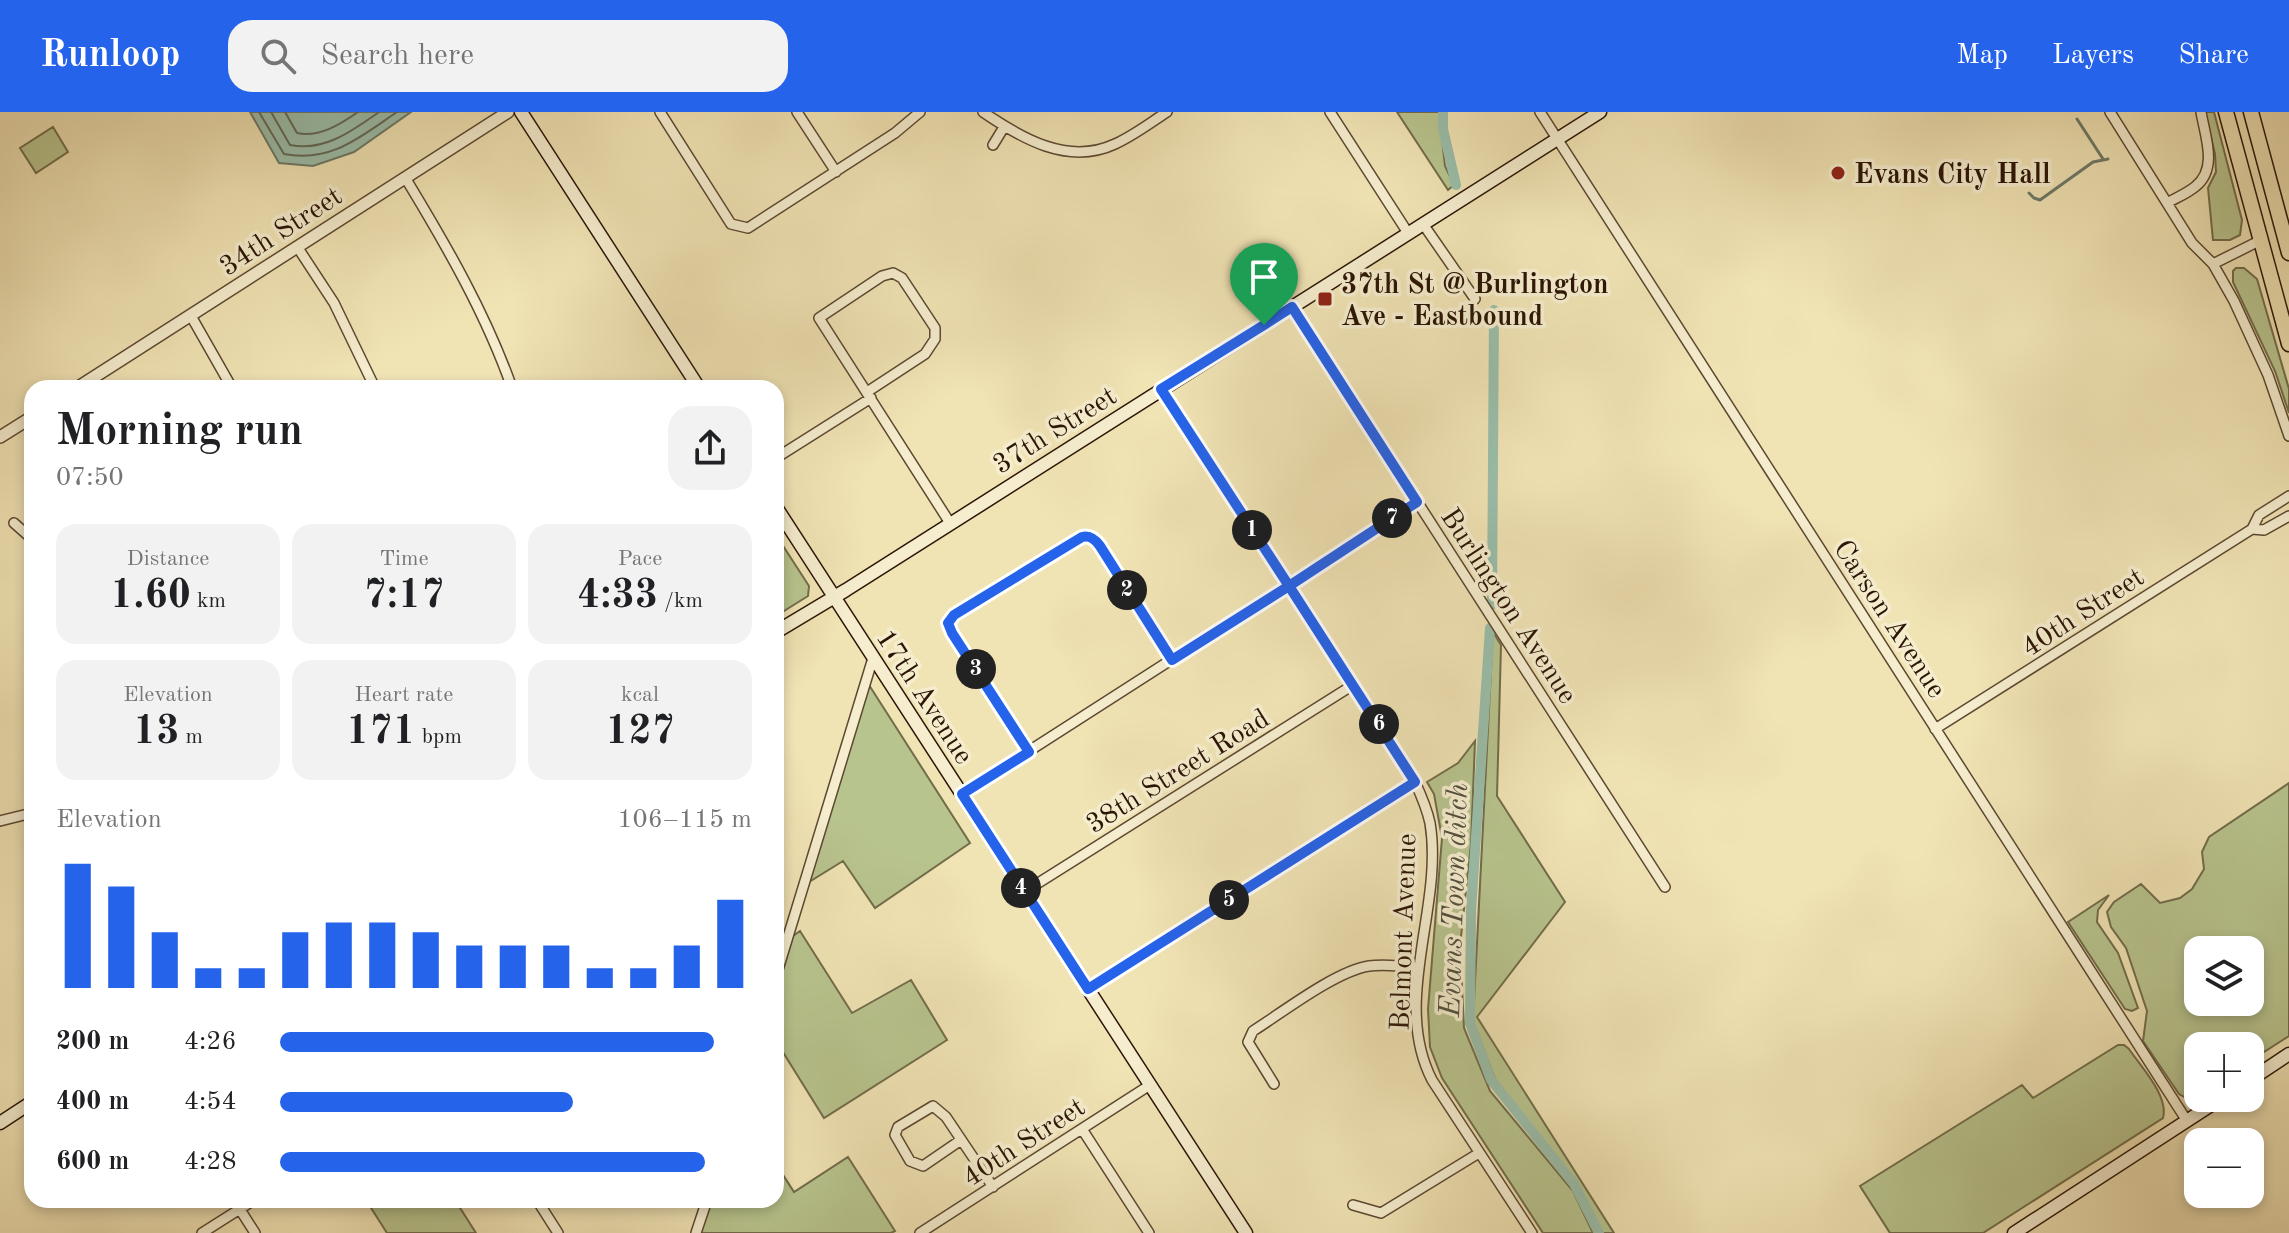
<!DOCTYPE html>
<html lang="en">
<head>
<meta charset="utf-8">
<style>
	body { margin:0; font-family:"Old Standard TT",serif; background:#f2f2f2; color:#202124; height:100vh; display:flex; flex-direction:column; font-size:30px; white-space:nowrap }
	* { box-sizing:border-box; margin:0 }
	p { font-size:26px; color:#757577 }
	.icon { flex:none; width:44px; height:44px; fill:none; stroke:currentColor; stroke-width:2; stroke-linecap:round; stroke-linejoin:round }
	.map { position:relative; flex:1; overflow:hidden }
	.drawer { position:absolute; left:24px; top:268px; width:760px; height:828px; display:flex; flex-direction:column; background:#fff; border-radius:24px; box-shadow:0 4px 12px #0003 }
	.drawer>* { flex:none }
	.fabs { position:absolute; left:2184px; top:824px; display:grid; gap:16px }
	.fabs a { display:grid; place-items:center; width:80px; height:80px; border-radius:16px; background:#fff; box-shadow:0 4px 12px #0003; font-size:40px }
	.pin { position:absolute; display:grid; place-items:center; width:68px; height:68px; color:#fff; margin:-82px -34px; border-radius:50% 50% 50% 0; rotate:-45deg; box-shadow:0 0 8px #0007 }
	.pin .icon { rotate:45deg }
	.km { position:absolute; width:40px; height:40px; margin:-20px; border-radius:50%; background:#222; color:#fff; font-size:22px; line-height:40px; text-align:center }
	.round { display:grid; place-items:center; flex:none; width:84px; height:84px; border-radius:24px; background:#f2f2f2 }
	.headline { display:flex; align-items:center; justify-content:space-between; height:136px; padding:0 32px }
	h1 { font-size:44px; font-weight:600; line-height:60px }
	.metrics { display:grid; grid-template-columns:repeat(3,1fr); gap:12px; height:136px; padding:8px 32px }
	.metrics div { display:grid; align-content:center; border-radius:20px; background:#f2f2f2; text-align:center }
	.metrics b { font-size:40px; font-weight:600 }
	.metrics small { font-size:22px; font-weight:400 }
	.metrics p { font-size:22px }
	.chart { height:224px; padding:16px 32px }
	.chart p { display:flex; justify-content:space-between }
	.chart svg { width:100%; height:144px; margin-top:8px; stroke:#2563eb; stroke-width:6 }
	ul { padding:0 32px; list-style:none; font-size:26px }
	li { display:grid; grid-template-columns:128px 96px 1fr; align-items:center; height:60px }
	li i { height:20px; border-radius:10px; background:#2563eb }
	header { display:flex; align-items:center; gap:48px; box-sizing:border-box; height:112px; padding:0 40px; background:#2563eb; color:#fff }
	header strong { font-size:38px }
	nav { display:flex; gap:44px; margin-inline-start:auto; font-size:28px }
	.search { width:560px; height:72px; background:#f2f2f2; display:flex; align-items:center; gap:20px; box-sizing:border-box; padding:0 28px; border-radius:24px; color:#757577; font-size:30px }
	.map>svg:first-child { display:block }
	.green { fill:#b8c48e; stroke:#726c4a; stroke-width:2; fill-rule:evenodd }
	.water { fill:#9abeaa; stroke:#6e7a68; stroke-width:2 }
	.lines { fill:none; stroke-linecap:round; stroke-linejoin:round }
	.shore { stroke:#626a58; stroke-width:2 }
	.stream { stroke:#6e7a68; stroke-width:3 }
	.canal { stroke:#9abeaa; stroke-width:10 }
	.minor-casing { stroke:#5c4831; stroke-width:12 }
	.tertiary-casing { stroke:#5c4831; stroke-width:14 }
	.secondary-casing { stroke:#2b1505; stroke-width:15 }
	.trunk-casing { stroke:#2b1505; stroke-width:17 }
	.minor { stroke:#f5edce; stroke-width:9 }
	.tertiary { stroke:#f5edce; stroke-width:11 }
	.secondary { stroke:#f5edce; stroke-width:12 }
	.trunk { stroke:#f0e3b4; stroke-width:14 }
	.route-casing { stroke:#fff; stroke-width:16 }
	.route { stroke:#2563eb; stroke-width:10 }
	.poi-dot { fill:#8f2418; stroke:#f5edce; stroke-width:3 }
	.labels { text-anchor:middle; stroke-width:7; stroke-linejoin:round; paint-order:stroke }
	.poi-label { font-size:28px; font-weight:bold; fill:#2b1505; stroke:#f5edce; text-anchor:start }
	.street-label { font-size:28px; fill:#2b1505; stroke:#f5edce }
	.water-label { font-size:30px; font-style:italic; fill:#52503f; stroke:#f5edce }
</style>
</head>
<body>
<header>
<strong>Runloop</strong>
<div class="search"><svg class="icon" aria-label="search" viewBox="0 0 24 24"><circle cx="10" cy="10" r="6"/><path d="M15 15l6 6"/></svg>Search here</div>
<nav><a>Map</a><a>Layers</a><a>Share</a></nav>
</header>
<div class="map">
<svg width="2289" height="1121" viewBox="0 0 2289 1121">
	<rect width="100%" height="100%" fill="#f0e3b4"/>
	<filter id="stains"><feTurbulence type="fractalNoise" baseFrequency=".0025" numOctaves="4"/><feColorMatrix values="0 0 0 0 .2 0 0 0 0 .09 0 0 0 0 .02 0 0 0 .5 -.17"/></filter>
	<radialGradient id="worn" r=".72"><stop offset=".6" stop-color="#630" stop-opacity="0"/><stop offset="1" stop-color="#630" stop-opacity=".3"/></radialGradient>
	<!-- green -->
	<path class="green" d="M1397,0H1439L1445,54L1454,73L1448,78Z
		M2205,0H2214L2242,108L2240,123L2230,128H2213L2208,76L2216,60L2215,42Z
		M53,15L68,40L36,61L20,36Z
		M2236,156H2244L2257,167L2289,277V301L2275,259L2233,170V159Z
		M776,423L809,474L808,484L776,504Z
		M1493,520L1501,533L1497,684L1565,790L1477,905L1614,1121H1601L1575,1070L1495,967L1473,909Z
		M869,573L970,731L875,796L843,749L809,770Z
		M1475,629L1471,732L1460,834L1464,916L1490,979L1573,1079L1593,1121H1543L1442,966L1430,935L1428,897L1442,726L1434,682L1427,670L1458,651Z
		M2289,671V924L2250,949V934H2198V982L2188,987L2179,982L2143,929L2147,899L2126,836L2111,815L2107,800L2114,790L2141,772L2160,791L2180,786L2192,777L2204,757L2202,740L2209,725ZM2198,838H2250V890H2198Z
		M2109,783L2098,798L2097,810L2118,841L2138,896L2132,899L2125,897L2068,810Z
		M800,819L852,901L911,868L947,928L824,1006L776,929V881L793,824Z
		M2118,933H2124L2129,937C2141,955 2169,984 2163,1006L1983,1121H1890L1860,1074L2022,973L2033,986Z
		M848,1045L895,1119L891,1121H701L711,1088H776V1052L794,1080Z
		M366,1088H455L476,1121H387Z"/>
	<!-- water -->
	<path class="water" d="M250,0H411L354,40L313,54L279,51Z"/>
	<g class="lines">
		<!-- shore -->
		<path class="shore" d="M259,0L284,42C331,51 360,25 397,0
			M271,0L290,33C324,40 352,19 379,0
			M285,0L297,21C319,26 341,12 358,0"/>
		<!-- stream -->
		<path class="stream" d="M2077,7L2103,47
			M2029,81L2034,86L2040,88L2093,50L2108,47"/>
		<!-- canal -->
		<path class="canal" d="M1443,0V17L1456,73
			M1492,493L1494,198
			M1490,516L1471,799L1470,911L1491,968L1574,1072L1599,1121"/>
		<defs>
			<path id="minor" d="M660,0L731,112L748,116L895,21L920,0
				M797,0L836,60
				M983,0C1021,26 1068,54 1115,32C1133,24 1150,11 1167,0
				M1330,0L1408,121
				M1540,0L2187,1009
				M2110,0L2192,131L2213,152L2234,189L2268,263L2289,324
				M993,33L1004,15
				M406,67C446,133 486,202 512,276
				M2167,91C2176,86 2188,81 2196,74C2218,56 2205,24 2201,0
				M1423,112L1475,187
				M298,136L334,191L375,276
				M2213,152L2261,128
				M1292,195L1665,775
				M191,204L232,276
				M1161,277L1415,670C1421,683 1427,697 1430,711C1444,795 1391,888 1432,968L1532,1121
				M867,280L925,242L935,227V216L902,166L893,161L882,164L819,206L950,411
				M776,346L871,286
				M14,411L32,427
				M2252,417L2264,418L2289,404
				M1935,617L2252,417L2259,403L2289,384
				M1029,640L952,521L948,511L954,503L1082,425C1090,423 1095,427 1100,434L1172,548
				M962,682L1417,390
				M0,709L32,701
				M1024,780L1353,573
				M776,864L873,546
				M1088,877L1415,670
				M1274,972L1248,930L1253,919C1283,900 1336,859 1369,854C1385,852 1403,854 1419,856
				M1082,1017L1149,1121
				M961,1028L923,1054L910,1049L895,1023L898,1015L933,994L946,1005L993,1075
				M234,1088L255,1121
				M537,1088L558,1121
				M1353,1093L1381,1101L1479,1041
				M202,1121L254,1088
				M696,1121L707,1088
				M920,1121L1150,973"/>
			<path id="tertiary" d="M77,276L508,0
				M0,325L32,305"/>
			<path id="secondary" d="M521,0L699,276
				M776,395L1246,1121
				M776,520L846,478L1600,0
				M2250,968L2289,942
				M0,1011L32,990
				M2014,1121L2222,986"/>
			<path id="trunk" d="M2226,0L2289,232
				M2251,0L2289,141"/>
		</defs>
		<!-- minor casing -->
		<use href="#minor" class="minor-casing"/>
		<!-- tertiary casing -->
		<use href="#tertiary" class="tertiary-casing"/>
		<!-- secondary casing -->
		<use href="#secondary" class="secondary-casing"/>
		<!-- trunk casing -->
		<use href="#trunk" class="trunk-casing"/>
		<!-- minor -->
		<use href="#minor" class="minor"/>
		<!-- tertiary -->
		<use href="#tertiary" class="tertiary"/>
		<!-- secondary -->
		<use href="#secondary" class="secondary"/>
		<!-- trunk -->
		<use href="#trunk" class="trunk"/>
	</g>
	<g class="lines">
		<defs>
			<path id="route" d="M1264,213L1161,277L1289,474L1172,548L1100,434C1095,427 1090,423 1082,425L954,503L948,511L952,521L1029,640L962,682L1088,877L1415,670L1289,474L1417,390L1292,195L1264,213"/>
		</defs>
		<!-- route casing -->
		<use href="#route" class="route-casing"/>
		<!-- route -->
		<use href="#route" class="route"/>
	</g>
	<!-- markers -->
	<g class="poi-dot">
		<circle cx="1838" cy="61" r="8"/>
		<rect x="1317" y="179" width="16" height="16" rx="4"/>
	</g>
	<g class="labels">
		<!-- poi labels -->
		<g class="poi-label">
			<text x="1854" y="71">Evans City Hall</text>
			<text x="1341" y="181">37th St @ Burlington<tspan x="1341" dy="32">Ave - Eastbound</tspan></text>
		</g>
		<!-- street labels -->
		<g class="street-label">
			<text transform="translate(280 118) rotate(-33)" y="10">34th Street</text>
			<text transform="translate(1054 317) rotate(-32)" y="10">37th Street</text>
			<text transform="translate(1510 493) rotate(57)" y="10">Burlington Avenue</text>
			<text transform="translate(2082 499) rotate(-33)" y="10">40th Street</text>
			<text transform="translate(1891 506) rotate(57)" y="10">Carson Avenue</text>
			<text transform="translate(926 584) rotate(57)" y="10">17th Avenue</text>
			<text transform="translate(1177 658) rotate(-32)" y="10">38th Street Road</text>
			<text transform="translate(1402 820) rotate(-88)" y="10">Belmont Avenue</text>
			<text transform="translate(1023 1029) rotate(-33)" y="10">40th Street</text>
		</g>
		<!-- water labels -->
		<g class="water-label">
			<text transform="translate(1453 788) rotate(-88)" y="10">Evans Town ditch</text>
		</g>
	</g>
	<rect width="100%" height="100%" filter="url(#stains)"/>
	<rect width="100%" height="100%" fill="url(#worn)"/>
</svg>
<div class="fabs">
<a><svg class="icon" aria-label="layers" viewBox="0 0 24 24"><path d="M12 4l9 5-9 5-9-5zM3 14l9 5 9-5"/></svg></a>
<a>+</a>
<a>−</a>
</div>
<div class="pin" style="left:1264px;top:213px;background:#1e9e55"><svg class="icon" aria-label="arrive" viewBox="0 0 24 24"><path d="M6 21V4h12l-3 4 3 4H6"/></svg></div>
<b class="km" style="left:1252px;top:418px">1</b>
<b class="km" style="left:1127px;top:478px">2</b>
<b class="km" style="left:976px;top:557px">3</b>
<b class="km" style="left:1021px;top:776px">4</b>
<b class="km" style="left:1229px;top:788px">5</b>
<b class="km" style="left:1379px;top:612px">6</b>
<b class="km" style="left:1392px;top:406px">7</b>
<section class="drawer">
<div class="headline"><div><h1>Morning run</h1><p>07:50</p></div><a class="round"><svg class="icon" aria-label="share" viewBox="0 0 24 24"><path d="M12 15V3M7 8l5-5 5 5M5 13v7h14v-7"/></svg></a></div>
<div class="metrics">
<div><p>Distance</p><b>1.60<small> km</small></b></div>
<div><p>Time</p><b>7:17</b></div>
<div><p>Pace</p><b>4:33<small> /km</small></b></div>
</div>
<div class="metrics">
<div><p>Elevation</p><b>13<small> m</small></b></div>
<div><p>Heart rate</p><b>171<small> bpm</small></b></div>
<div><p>kcal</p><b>127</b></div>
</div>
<div class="chart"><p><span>Elevation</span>106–115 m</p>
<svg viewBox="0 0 160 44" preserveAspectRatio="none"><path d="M5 44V6M15 44V13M25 44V27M35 44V38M45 44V38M55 44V27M65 44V24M75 44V24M85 44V27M95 44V31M105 44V31M115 44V31M125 44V38M135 44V38M145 44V31M155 44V17"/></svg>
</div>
<ul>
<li><b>200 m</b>4:26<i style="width:92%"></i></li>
<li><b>400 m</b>4:54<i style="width:62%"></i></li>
<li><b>600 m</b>4:28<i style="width:90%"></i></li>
</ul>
</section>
</div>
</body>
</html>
